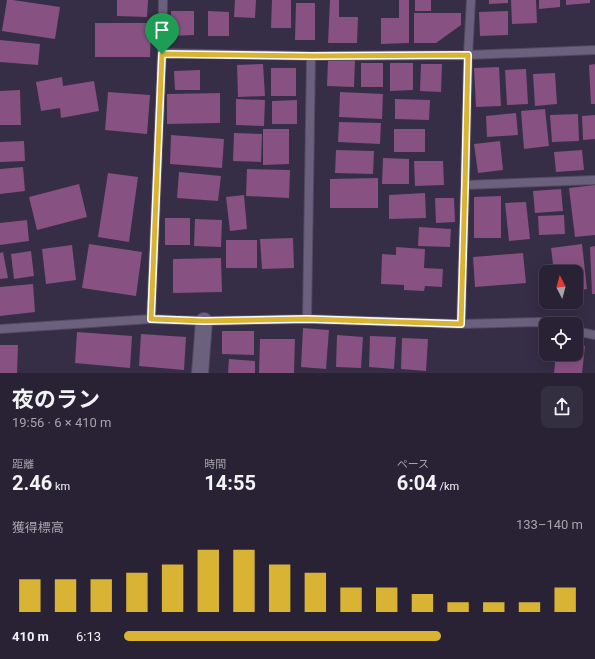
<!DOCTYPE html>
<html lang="ja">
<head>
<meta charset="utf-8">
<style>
	body { margin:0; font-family:Roboto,"Noto Sans JP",sans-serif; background:#342f40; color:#f1f3f6; height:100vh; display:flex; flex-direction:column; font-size:15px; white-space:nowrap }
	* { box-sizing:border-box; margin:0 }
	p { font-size:13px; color:#a5a4ac }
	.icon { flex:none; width:22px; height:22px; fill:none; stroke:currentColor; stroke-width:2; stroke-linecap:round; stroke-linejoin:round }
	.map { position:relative; height:373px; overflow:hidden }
	.details { display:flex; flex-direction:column; background:#282234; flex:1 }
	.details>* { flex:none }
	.needle { width:26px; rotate:354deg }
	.controls { position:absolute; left:539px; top:265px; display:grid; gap:8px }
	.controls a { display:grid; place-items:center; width:44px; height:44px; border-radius:8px; background:#282234; box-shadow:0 4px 16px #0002,0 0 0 1px #443f4f; font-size:20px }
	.pin { position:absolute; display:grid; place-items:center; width:34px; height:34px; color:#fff; margin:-41px -17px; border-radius:50% 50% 50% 0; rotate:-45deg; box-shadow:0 0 4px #0007 }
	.pin .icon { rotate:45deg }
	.round { display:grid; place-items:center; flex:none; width:42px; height:42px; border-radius:8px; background:#342f40 }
	.overview { display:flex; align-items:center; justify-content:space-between; height:68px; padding:0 12px }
	h1 { font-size:22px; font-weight:700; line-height:30px }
	.stats { display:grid; grid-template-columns:repeat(3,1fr); gap:6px; height:68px; padding:4px 12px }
	.stats div { display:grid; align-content:center }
	.stats b { font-size:20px; font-weight:700 }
	.stats small { font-size:11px; font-weight:400 }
	.stats p { font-size:11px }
	.chart { height:112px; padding:8px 12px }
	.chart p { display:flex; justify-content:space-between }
	.chart svg { width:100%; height:72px; margin-top:4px; stroke:#d9b334; stroke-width:6 }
	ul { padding:0 12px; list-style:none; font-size:13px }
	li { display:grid; grid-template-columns:64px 48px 1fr; align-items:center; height:30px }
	li i { height:10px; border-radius:5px; background:#d9b334 }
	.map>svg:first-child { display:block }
	.building { fill:#875182 }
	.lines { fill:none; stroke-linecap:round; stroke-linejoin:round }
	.service-casing { stroke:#534a60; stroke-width:10 }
	.minor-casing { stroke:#534a60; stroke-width:18 }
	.service { stroke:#6b617e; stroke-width:8 }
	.minor { stroke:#6b617e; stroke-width:16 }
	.route-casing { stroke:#fff; stroke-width:8 }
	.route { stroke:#d9b334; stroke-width:5 }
</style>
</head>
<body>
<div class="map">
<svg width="595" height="373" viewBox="0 0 595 373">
	<rect width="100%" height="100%" fill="#362d46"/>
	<!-- building -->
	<path class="building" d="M7,0H13L60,7L55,39L2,31Z
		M117,0H148L147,17L117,16Z
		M235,0H256L255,18L234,17Z
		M272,0H291V28H271Z
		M330,0H339V17H358L357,43H328Z
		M399,0H409V43L381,44V18H399Z
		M415,0H431V11H415Z
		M489,0H508V3L489,4Z
		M511,0H536L537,23L512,24Z
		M539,0H560V7L539,9Z
		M566,0H590V3L566,5Z
		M296,3H315V40H295Z
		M171,11H194V35L171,36Z
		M208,11L229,12V36H208Z
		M508,11V35L480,36L479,12Z
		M414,13H461V25L436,43H414Z
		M95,23H151L150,57H95Z
		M0,40L40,44L38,65L0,62Z
		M328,60H355L354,87L327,86Z
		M361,63H383V87H361Z
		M390,63H413V90L390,91Z
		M263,64L265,96L238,97L237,65Z
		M421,64H442L441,92L420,91Z
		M595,64V104H591L589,65Z
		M499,67L501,106L476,107L474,68Z
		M271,68H296V96H271Z
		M526,69L528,104L507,105L505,70Z
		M200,70V90H175L174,71Z
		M555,73L557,104L535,106L533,74Z
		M62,77L63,86L94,81L99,111L61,118L60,108L41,111L36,82Z
		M20,90L21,125H0V91Z
		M108,92L150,95L147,134L105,130Z
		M340,92L383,94L382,119L339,117Z
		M220,93V123L167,124V94Z
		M236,99L265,100L264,126L236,125Z
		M395,99L430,100L429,120L395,119Z
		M297,100V124H272V101Z
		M545,109L549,146L524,149L521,111Z
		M516,113L518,135L487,137L486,116Z
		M578,114L579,141L552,142L550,115Z
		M595,115V139L583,140L582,116Z
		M339,122L381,123L380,144L338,142Z
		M263,129H289V164L263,165Z
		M394,129H425V152H394Z
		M234,133L262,134L261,162L233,161Z
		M171,135L224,139L222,168L170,164Z
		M24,141L25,161L0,162V142Z
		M500,141L503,170L478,173L474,144Z
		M336,150L374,151L373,174L335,173Z
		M582,150L584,170L556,172L554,152Z
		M383,158L409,159V184H382Z
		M414,161H443L444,185L415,186Z
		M23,167L25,191L0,194V169Z
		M247,169L290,170L289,198L246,196Z
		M179,172L221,176L218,201L177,198Z
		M108,173L138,177L129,242L98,237Z
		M378,178V208H330V179Z
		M79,184L87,217L37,230L29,197Z
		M595,185V235L575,237L569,188Z
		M561,189L563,211L535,213L533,191Z
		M425,193L426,218L389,219V195Z
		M244,195L247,229L230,231L226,197Z
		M501,196V238H474V197Z
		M435,198H454L455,222L436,223Z
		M526,202L530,239L509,241L505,203Z
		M564,215L565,234L539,235L538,216Z
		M165,218H190V245H165Z
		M195,219L222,220L221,247L194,246Z
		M27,220L29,241L0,245V223Z
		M419,227L451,229L450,247L418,246Z
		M293,238L294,268L262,269L260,239Z
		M226,240H257V268H226Z
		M89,244L142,252L136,296L82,288Z
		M582,244L587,289L576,291V272H554L551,248Z
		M72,245L76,280L46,284L42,249Z
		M595,246V294H592L590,247Z
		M396,247L425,249L424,268L443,269L442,287L425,286L424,291L404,290V285L381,284L382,254L396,255Z
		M31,251L34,276L14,279L11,254Z
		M3,252L8,278L0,279V253Z
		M523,253L526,283L475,287L473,257Z
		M221,258L222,292L173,293V259Z
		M33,284L35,312L0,316V287Z
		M303,328L329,330L326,369L301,367Z
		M222,331H254V355L222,354Z
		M77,332L132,336L130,368L75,363Z
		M141,334L186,337L184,370L139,366Z
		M337,335L363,337L361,368L336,367Z
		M370,336L396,337L394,369L369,367Z
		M402,338L428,339L426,371L401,369Z
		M260,339H295L294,373H259Z
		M0,345H18L17,373H0Z
		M576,345L585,346L582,373H554L556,354H576Z
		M229,359L255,361V373H228Z"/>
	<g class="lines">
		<defs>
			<path id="service" d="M162,53L311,56L468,55L595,50
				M465,185L595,180
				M151,319L162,53L163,0
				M307,319L311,56
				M461,324L465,185L468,55L471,0
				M0,329L151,319L204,321L307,319L461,324L539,322L548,324
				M576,331L595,335"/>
			<path id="minor" d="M200,373L204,321"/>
		</defs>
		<!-- service casing -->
		<use href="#service" class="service-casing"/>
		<!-- minor casing -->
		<use href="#minor" class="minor-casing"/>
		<!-- service -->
		<use href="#service" class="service"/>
		<!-- minor -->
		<use href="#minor" class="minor"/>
	</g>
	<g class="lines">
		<defs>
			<path id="route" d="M162,54L311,56L468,55L465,185L461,324L307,319L204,321L151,319Z"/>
		</defs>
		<!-- route casing -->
		<use href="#route" class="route-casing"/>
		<!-- route -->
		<use href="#route" class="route"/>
	</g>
</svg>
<div class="controls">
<a><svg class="needle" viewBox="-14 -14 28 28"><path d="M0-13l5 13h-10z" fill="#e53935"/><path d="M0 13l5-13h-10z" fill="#a5a4ac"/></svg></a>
<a><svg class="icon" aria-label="locate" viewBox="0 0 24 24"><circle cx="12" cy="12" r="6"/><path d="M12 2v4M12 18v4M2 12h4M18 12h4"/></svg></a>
</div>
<div class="pin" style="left:162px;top:54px;background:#1e9e55"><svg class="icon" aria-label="arrive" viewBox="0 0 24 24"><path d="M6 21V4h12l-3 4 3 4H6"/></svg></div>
</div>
<section class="details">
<div class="overview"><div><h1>夜のラン</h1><p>19:56 · 6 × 410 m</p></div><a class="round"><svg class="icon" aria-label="share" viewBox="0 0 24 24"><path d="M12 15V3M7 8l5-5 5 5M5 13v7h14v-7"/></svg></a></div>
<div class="stats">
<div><p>距離</p><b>2.46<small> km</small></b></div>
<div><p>時間</p><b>14:55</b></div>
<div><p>ペース</p><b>6:04<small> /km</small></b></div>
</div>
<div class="chart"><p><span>獲得標高</span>133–140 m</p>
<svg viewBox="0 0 160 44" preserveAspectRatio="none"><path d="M5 44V24M15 44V24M25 44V24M35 44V20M45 44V15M55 44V6M65 44V6M75 44V15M85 44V20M95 44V29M105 44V29M115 44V33M125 44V38M135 44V38M145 44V38M155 44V29"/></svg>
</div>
<ul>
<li><b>410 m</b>6:13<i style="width:69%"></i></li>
</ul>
</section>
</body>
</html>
